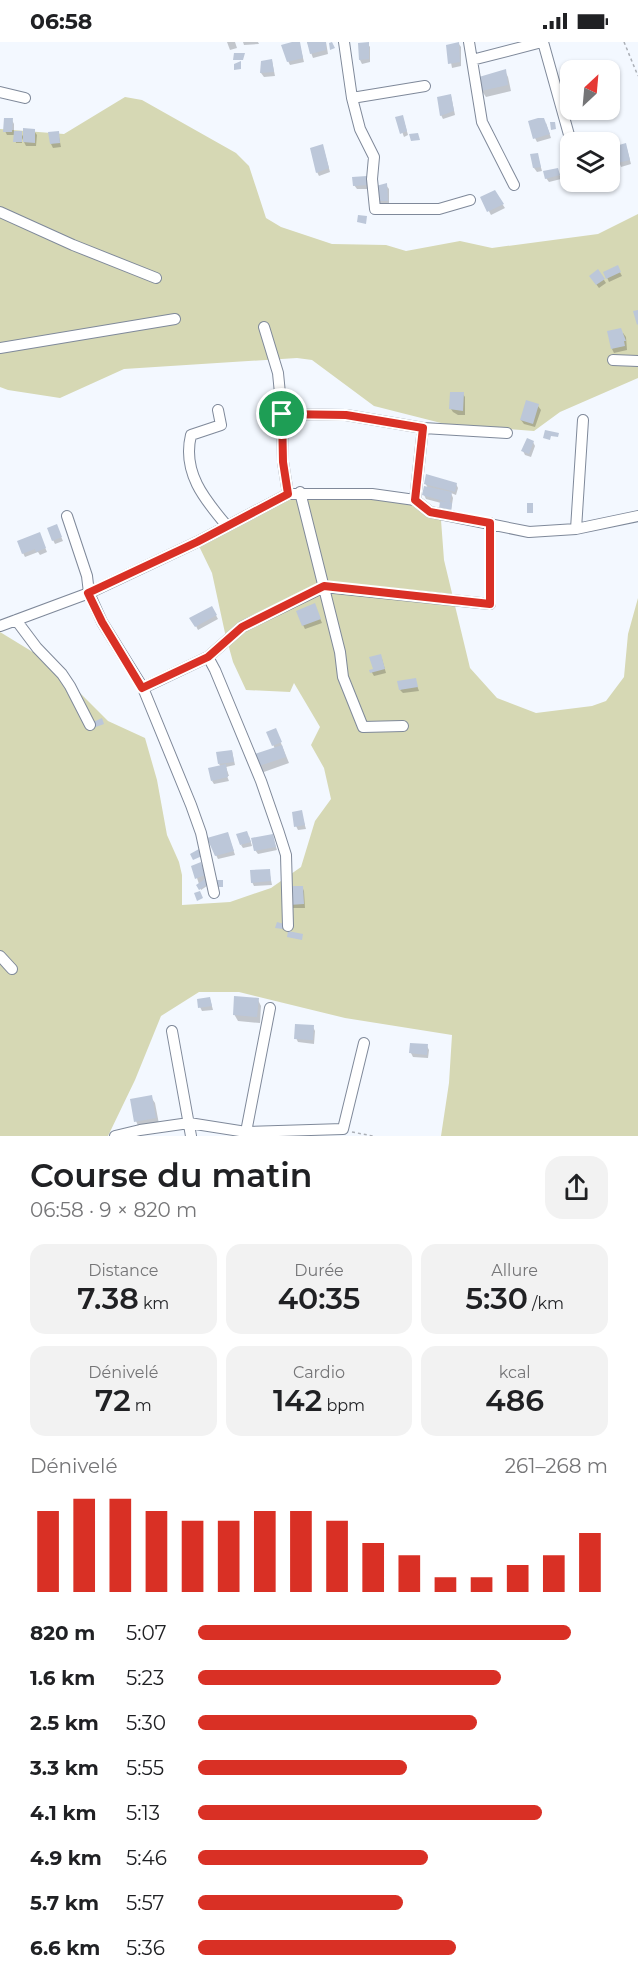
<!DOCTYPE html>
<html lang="fr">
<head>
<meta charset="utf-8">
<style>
	body { margin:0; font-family:Montserrat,sans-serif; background:#f2f2f2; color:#202124; height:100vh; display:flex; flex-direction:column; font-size:22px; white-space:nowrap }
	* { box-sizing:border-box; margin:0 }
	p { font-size:20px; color:#757577 }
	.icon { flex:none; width:33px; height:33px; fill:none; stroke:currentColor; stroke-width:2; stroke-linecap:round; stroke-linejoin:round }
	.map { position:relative; height:1094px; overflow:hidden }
	.sheet { display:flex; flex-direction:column; background:#fff; flex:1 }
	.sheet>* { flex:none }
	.needle { width:39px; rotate:26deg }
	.buttons { position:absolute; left:560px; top:18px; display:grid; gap:12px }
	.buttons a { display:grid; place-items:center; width:60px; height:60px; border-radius:12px; background:#fff; box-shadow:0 2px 4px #0004; font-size:30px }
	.pin { position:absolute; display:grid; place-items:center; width:51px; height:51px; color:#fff; margin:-26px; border:3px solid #fff; border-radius:50%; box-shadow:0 2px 6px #0007 }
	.round { display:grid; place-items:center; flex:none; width:63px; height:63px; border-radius:18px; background:#f2f2f2 }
	.summary { display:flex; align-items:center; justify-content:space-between; height:102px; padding:0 30px }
	h1 { font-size:33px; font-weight:600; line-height:45px }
	.stats { display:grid; grid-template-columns:repeat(3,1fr); gap:9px; height:102px; padding:6px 30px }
	.stats div { display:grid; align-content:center; border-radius:15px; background:#f2f2f2; text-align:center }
	.stats b { font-size:30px; font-weight:600 }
	.stats small { font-size:16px; font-weight:400 }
	.stats p { font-size:16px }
	.chart { height:168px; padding:12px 30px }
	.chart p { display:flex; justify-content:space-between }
	.chart svg { width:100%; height:108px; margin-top:6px; stroke:#d93025; stroke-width:6 }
	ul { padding:0 30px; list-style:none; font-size:20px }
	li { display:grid; grid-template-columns:96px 72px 1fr; align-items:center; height:45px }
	li i { height:15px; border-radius:8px; background:#d93025 }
	.status { display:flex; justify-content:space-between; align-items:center; height:42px; padding:0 30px; background:#fff; direction:ltr }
	.status svg { height:16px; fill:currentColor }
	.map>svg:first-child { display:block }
	.green { fill:#d6d8b4 }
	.shadow { fill:#0003 }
	.building { fill:#bcc7d9 }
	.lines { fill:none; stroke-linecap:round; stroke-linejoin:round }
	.minor-casing { stroke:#7f899a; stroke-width:12 }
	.path { stroke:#abafb6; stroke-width:1.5; stroke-dasharray:3 3; stroke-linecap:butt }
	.minor { stroke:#fff; stroke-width:10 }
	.route-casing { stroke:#fff; stroke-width:12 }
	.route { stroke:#d93025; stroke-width:8 }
</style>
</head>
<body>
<div class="status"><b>06:58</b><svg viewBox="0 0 49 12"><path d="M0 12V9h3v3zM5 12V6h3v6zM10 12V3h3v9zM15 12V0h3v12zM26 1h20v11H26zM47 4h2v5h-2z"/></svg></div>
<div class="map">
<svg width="638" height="1094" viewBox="0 0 638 1094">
	<rect width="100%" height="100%" fill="#f3f8ff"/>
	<!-- green -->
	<path class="green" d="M125,55L142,58L236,111L249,124L266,176L281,185L332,202L386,203L406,209L460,199L492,206L598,192L638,172V336L560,370L534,389L445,382L374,364L312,318L297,316L124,327L60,356L8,348L0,345V87L64,92Z
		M365,451L415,464L441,478L444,518L470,626L497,656L536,671L592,664L606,659L624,635L628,592L638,556V1094H441L449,1041L452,993L345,976L239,950H199L161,974L135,1038L108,1094H0V590L36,612L64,635L108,679L145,696L157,738L167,793L179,820L182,833V863L230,860L271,846L301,825L315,779L331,757L324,726L311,703L320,685L294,641L290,650L246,648L233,620L225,591L212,531L197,500L270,457Z"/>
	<!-- shadow -->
	<path class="shadow" d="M227,0H235L237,6L230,8Z
		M243,0H258L259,2L244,3Z
		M299,0L304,20L290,23L288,19Z
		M307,0H326L328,12L313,16Z
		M360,2H368L370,5V20L362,22L360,18Z
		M459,2L461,5V24L452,26L448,4Z
		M272,19L275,34L264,35L261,31L262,20Z
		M505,29L508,35L511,49L486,55L482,49L481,36Z
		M451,54L455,73L443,77L441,73Z
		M397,76L404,79L408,93L404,95Z
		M12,78L14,82V90L21,91L24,96L34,89L37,93L36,104H26L22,96V101H16L15,93H7L5,89Z
		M546,81L551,96L537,100L535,96Z
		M58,90L61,105L53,106L51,102Z
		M614,106L627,107L631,122L621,125Z
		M324,108L330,130L319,134L317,130Z
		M537,112L542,129L537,130L534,126Z
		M559,131L561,137L549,140L546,136Z
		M366,136L369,147H357L354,143Z
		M386,143L389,147V162L379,163L377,145Z
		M494,150L505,166L491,173L482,156Z
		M617,225L622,234L609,240L605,231Z
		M598,229L606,241L599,246L593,238Z
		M623,291L626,295L627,308L614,311L612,307Z
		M463,352L465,355V373H458L453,370L451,367Z
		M538,364L541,368L535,385L524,382L521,378Z
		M533,400L535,404L531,415L525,413L523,409Z
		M425,441L456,442L458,446L456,453L451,451L453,456L451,469L441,461L426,457L424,453L428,446Z
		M58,488L63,499L55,502L53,498Z
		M41,496L47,510L40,513L38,510L25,515L23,511Z
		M212,566L218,577L198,588L192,576Z
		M316,567L322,581L305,587L303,583Z
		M382,617L386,631L374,634L371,629L374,628Z
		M415,638L419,649L403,651L400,648Z
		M268,691H277L289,721L261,731L257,724L275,707Z
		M232,709L235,723L226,725L229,734H227L229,739L214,742L212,739L221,725L219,722Z
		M301,770L306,787L298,788L296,784Z
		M228,792L235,813L218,817L216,813Z
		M272,793L277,808L258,812L255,808Z
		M249,794L252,804L243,806L241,803Z
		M200,822L206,837L204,838L207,844L201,848L197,836Z
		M269,828L272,843L254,844L252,840Z
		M302,845L304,849L305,866H292L290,862Z
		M210,957L213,968L202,969L200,965Z
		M258,958L261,964L260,981L238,979L234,972Z
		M313,985L315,989L314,1002L298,1000L296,996Z
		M427,1004L429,1008L428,1016L413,1015L411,1011Z
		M151,1055L155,1061L159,1082L139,1086L136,1079Z"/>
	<!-- building -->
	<path class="building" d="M292,0H300L303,16L287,20L281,3Z
		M307,0H326V8L310,12Z
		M332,0L335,6L330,8L329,1Z
		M369,0V17L359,18L358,1Z
		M459,0L460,20L448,22L446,3Z
		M234,11H245L243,18H233Z
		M272,17L274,30L260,31L261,19Z
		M241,19V27L234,28V22Z
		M506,27L508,43L481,49L479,35Z
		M451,52L454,69L440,74L437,55Z
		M403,73L407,89L400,92L395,75Z
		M4,76H13L12,90H3Z
		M538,76H544L550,92L533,97L528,79Z
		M550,80H555L556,87L551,88Z
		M23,86L35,87V101L23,100Z
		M14,89H22V100H13Z
		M59,89L60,101L50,102L48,90Z
		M418,91L420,98L411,99L409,92Z
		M626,101L630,118L617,121L612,105Z
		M323,102L329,126L316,131L310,106Z
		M538,111L541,125L533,126L530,112Z
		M558,126L560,133L545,137L543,129Z
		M367,134V143L353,144L352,135Z
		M387,141L388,159H375L376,144Z
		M495,148L504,162L487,170L480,155Z
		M358,173L367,174L366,182L357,180Z
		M618,223L621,230L606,237L603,230Z
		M598,227L605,237L596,243L589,234Z
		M638,268V282L637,283L633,269Z
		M621,286L626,299H624L625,304L611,307L607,289Z
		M450,350H464L463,369L449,367Z
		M526,358L539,362L533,382L520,378Z
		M545,388L559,391L558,395L551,394L550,398L543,396Z
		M527,396L534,399L529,412L521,409Z
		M426,432L457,441L455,450L424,442Z
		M424,444L452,450L450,460L452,461L451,469L439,467L440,459L447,460L422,453Z
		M527,461H533V471H527Z
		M57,482L62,495L52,499L47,486Z
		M40,490L46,506L36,510L35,507L22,512L17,499Z
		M315,561L321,577L302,584L296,569Z
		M212,564L217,573L195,585L189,576Z
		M381,612L385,627L370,631L369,628L373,627L369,615Z
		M416,636L418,645L399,648L397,639Z
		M102,676L104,682L93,686L91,681Z
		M276,686L282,700L272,704L266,690Z
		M282,703L286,715L256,725L252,713Z
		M232,708L234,720L218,722L216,710Z
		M226,722L228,735L211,739L208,726Z
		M302,768L305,783L294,785L292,770Z
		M247,789L251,800L240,803L236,792Z
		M228,790L234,809L215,814L207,796Z
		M273,792L276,805L254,809L251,796Z
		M199,807L202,814L193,818L190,812Z
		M201,820L205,833L195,837L191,824Z
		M270,827L271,839L251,841L250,828Z
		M205,837L208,842L199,848L196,843Z
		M215,838H223V845H216Z
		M288,844H303L304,862L289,863Z
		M200,849L203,856L197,859L194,851Z
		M277,880L284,882L283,887L275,886Z
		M288,889L303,892L302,898L287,895Z
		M234,954L259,956L257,975L233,973Z
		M210,955L212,964L198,966L197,957Z
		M295,982L314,983L313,998L294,997Z
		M410,1001L428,1002L427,1013L409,1011Z
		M152,1053L156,1076L134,1080L130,1057Z"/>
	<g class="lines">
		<defs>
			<path id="minor" d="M344,0L352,56L360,87L374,115L372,137L375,167H439L470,158
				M469,0L482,80L514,143
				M543,0L571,100
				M472,18L542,0
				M0,50L25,56
				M352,56L425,44
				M0,170L73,203L156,236
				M264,285L278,331L282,372L283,420L288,452
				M0,306L175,277
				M613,318L638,319
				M218,368L221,383L191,393C182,430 204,457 227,484
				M282,372L346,373L423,386L507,391
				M300,450L340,610L343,635L363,685L403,684
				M415,458L423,386
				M67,474L87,534L89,551L102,580L143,646L191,763L201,791L214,851
				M576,487L583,378
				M16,578L37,606L62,632L70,644L90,683
				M0,584L89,551L197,500L288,452H372L415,458L430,470L529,490L576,487L638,474
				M208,615L242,585L324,545L490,562V481
				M143,646L208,615L215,628L261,739L279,791L286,813L288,884
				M0,914L12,927
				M172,989L191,1094
				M115,1094L140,1088L189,1081L246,1090L343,1087L364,1001
				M250,1094L246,1090L270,966"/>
		</defs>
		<!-- minor casing -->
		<use href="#minor" class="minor-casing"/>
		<!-- path -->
		<path class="path" d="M624,0L638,34
			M352,1090L373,1094"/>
		<!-- minor -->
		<use href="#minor" class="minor"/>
	</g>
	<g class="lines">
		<defs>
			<path id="route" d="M282,372L346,373L423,386L415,458L430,470L490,481V562L324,544L242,585L208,615L142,646L102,580L88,551L197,500L288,452L283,420Z"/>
		</defs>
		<!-- route casing -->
		<use href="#route" class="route-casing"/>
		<!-- route -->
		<use href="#route" class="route"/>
	</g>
</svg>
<div class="buttons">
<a><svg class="needle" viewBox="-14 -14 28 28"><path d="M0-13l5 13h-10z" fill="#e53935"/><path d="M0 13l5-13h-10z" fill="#757577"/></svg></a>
<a><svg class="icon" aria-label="layers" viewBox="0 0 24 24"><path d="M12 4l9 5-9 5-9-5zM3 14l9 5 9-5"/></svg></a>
</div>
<div class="pin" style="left:282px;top:372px;background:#1e9e55"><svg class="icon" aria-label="arrive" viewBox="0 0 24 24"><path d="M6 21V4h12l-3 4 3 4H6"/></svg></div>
</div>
<section class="sheet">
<div class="summary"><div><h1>Course du matin</h1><p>06:58 · 9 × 820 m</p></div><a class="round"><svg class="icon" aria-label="share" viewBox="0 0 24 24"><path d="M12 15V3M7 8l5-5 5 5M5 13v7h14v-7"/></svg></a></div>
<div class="stats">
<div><p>Distance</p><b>7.38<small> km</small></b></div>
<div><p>Durée</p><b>40:35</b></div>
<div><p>Allure</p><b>5:30<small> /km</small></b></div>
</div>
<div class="stats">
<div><p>Dénivelé</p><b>72<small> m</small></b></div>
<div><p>Cardio</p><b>142<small> bpm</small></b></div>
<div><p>kcal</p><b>486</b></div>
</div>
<div class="chart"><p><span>Dénivelé</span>261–268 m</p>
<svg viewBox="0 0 160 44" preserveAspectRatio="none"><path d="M5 44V11M15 44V6M25 44V6M35 44V11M45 44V15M55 44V15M65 44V11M75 44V11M85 44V15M95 44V24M105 44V29M115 44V38M125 44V38M135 44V33M145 44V29M155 44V20"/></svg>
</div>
<ul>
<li><b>820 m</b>5:07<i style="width:91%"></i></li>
<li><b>1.6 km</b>5:23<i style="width:74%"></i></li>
<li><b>2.5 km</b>5:30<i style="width:68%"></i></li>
<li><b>3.3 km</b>5:55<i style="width:51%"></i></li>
<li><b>4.1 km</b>5:13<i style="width:84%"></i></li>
<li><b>4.9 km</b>5:46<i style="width:56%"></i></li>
<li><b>5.7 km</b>5:57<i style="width:50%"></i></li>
<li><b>6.6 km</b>5:36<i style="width:63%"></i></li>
</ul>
</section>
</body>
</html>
